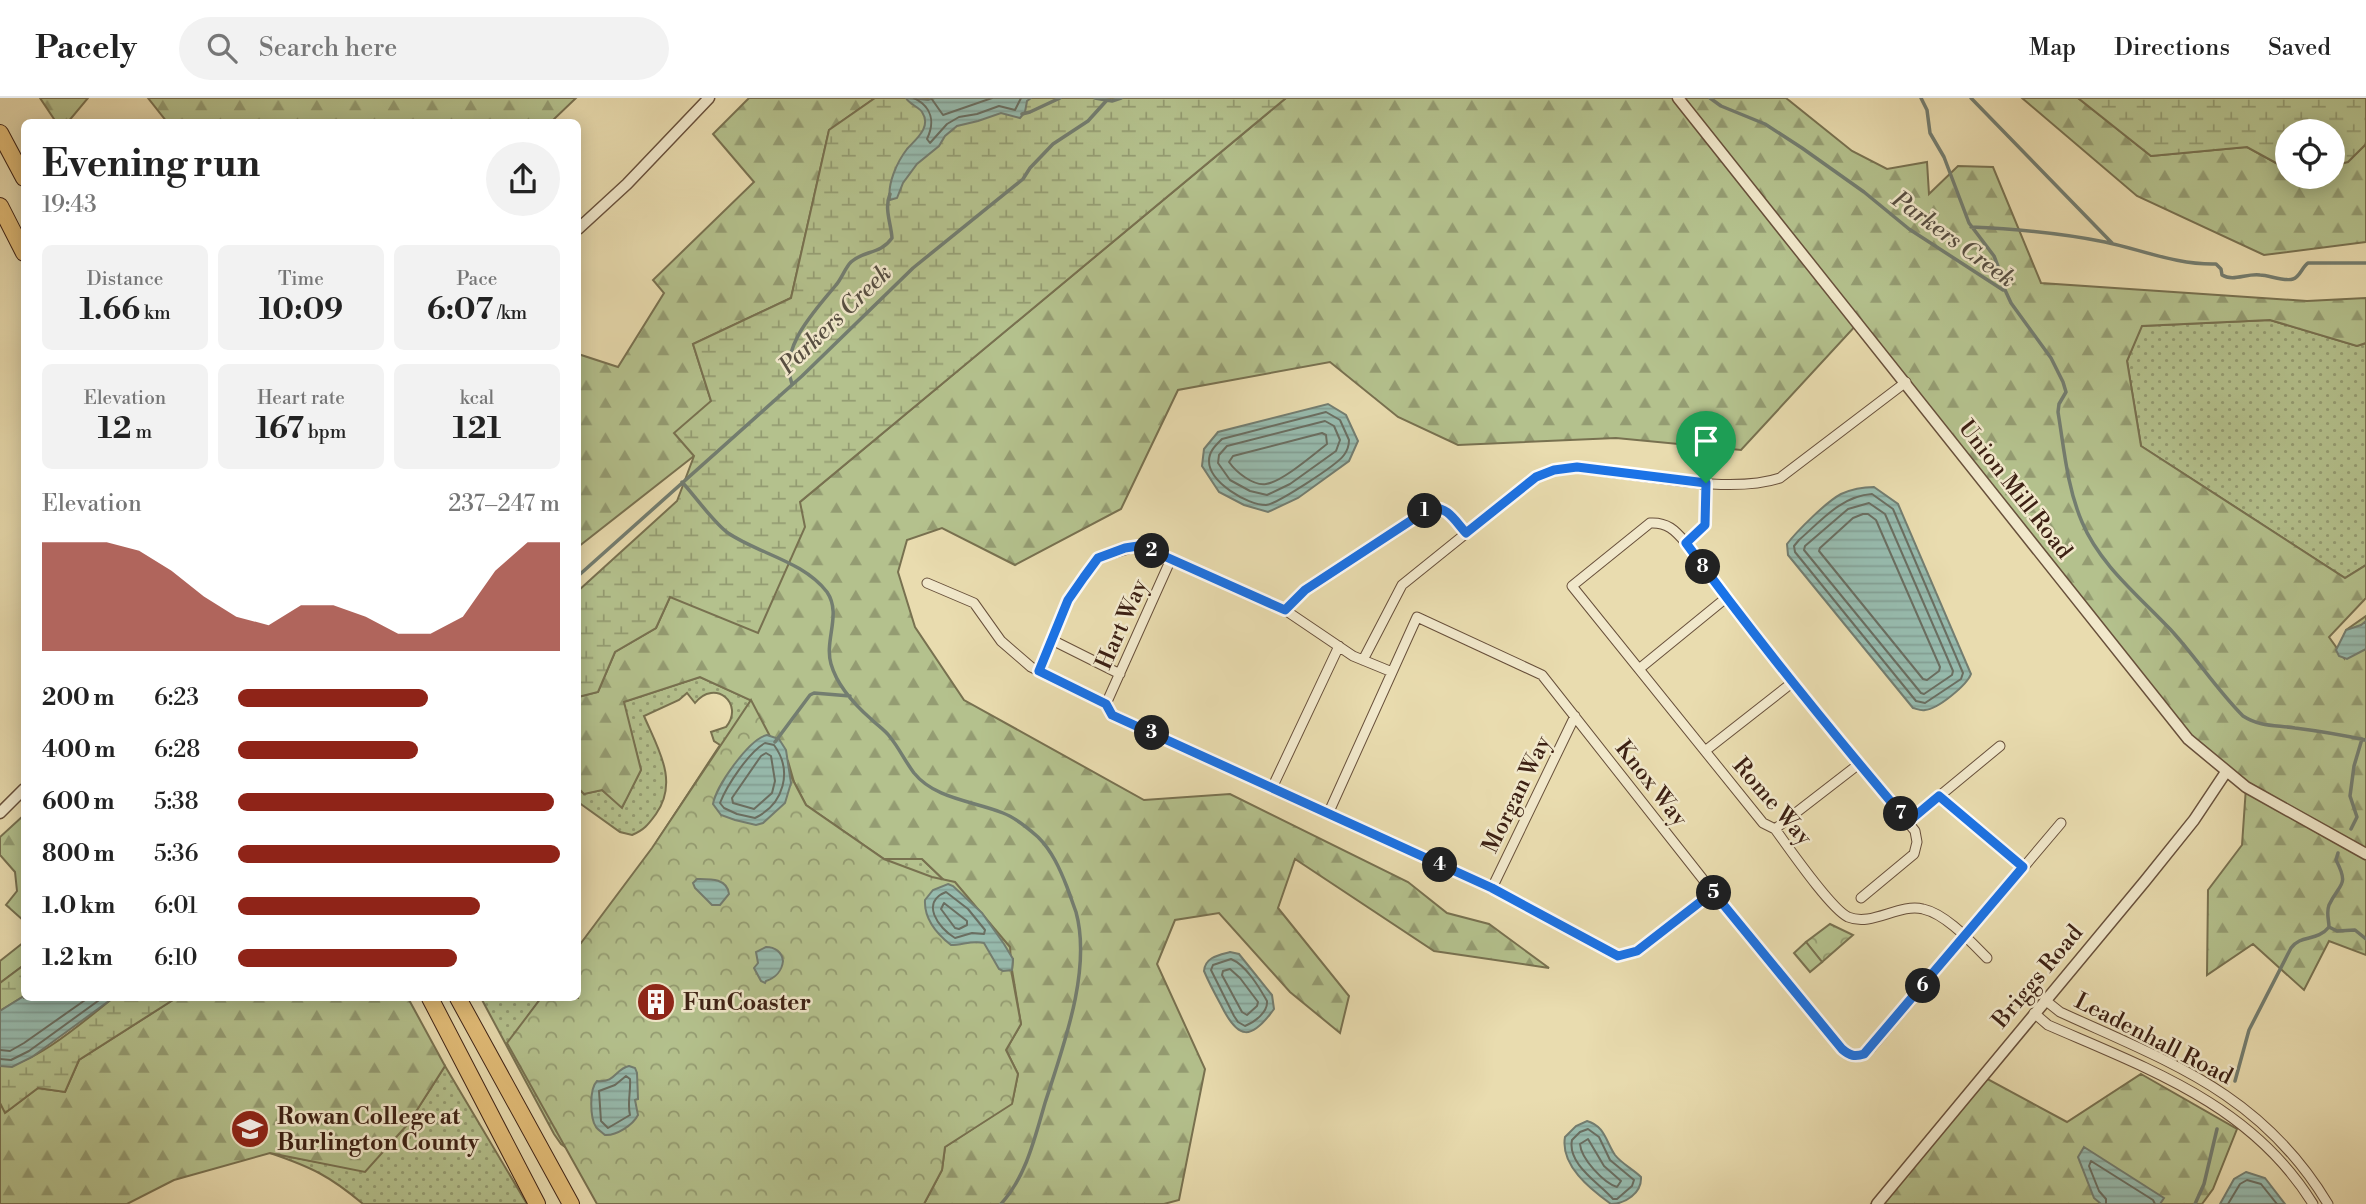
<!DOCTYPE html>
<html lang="en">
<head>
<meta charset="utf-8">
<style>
	body { margin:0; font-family:"Libre Bodoni",serif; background:#f2f2f2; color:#222; height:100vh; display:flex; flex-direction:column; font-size:26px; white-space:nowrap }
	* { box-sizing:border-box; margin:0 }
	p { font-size:23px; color:#767676 }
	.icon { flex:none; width:38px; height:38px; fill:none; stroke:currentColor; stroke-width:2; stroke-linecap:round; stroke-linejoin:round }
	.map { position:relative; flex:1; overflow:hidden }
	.sheet { position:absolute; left:21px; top:21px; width:560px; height:882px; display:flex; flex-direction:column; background:#fff; border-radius:10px; box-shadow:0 4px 18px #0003 }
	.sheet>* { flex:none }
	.fabs { position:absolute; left:2275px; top:21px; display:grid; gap:14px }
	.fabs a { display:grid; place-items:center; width:70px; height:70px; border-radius:50%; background:#fff; box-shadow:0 4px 18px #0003; font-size:35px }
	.pin { position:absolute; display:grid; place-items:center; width:60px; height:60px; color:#fff; margin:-72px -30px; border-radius:50% 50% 50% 0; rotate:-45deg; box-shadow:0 0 7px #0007 }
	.pin .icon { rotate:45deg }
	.km { position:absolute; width:35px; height:35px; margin:-18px; border-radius:50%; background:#222; color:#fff; font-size:19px; line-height:35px; text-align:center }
	.round { display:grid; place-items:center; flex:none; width:74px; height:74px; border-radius:37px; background:#f2f2f2 }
	.head { display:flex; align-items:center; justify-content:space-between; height:119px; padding:0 21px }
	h1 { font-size:38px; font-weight:800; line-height:52px }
	.figures { display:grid; grid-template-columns:repeat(3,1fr); gap:10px; height:119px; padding:7px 21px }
	.figures div { display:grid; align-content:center; border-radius:10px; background:#f2f2f2; text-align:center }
	.figures b { font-size:30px; font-weight:800 }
	.figures small { font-size:19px; font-weight:400 }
	.figures p { font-size:19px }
	.chart { height:196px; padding:14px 21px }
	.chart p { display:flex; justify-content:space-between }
	.chart svg { width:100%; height:126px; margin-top:7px; fill:#8f2418; opacity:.7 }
	ul { padding:0 21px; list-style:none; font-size:23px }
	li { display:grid; grid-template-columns:112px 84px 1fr; align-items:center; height:52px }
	li i { height:18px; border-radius:9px; background:#8f2418 }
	header { display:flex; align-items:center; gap:42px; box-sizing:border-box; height:98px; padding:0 35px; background:#fff; border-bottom:2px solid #e0e0e0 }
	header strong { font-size:33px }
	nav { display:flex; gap:38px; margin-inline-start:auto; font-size:24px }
	.search { width:490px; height:63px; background:#f2f2f2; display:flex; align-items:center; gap:18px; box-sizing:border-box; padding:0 24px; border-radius:38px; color:#767676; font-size:26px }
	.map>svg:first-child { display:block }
	.grass { fill:url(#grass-dots); stroke:#787150; stroke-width:2 }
	.forest { fill:url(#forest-firs); stroke:#787150; stroke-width:2 }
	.wetland { fill:url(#wetland-marsh); stroke:#787150; stroke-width:2 }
	.park { fill:url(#park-crowns); stroke:#787150; stroke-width:2 }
	.pitch { fill:#b4c18d; stroke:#787150; stroke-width:2 }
	.water { fill:url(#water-rules); stroke:#737d70; stroke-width:2 }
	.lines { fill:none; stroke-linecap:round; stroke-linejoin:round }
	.shore { stroke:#6a6e61; stroke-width:2 }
	.stream { stroke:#737d70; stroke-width:3.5 }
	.minor-casing { stroke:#68503b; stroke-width:11 }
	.tertiary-casing { stroke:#68503b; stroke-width:13 }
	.trunk-casing { stroke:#3d2114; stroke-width:18 }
	.minor { stroke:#f1e8cb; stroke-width:9 }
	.tertiary { stroke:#f1e8cb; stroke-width:10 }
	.trunk { stroke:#e4be78; stroke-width:16 }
	.route-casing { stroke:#fff; stroke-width:14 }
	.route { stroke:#1a73e8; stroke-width:9 }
	.labels { text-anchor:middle; stroke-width:5; stroke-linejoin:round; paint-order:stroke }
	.street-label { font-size:23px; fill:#3d2114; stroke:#f1e8cb }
	.poi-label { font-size:23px; font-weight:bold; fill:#3d2114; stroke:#f1e8cb; text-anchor:start }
	.water-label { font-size:24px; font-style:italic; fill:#584f42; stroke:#f1e8cb }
</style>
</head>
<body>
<header>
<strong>Pacely</strong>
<div class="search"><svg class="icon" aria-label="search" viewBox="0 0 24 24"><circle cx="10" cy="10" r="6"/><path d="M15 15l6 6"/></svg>Search here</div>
<nav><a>Map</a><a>Directions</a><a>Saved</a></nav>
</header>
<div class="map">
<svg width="2366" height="1106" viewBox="0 0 2366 1106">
	<defs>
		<pattern id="grass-dots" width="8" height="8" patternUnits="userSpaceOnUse" patternTransform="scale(1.75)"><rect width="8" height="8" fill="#b4c18d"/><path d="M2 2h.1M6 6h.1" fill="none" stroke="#949c72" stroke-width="1.8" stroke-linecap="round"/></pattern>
		<pattern id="forest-firs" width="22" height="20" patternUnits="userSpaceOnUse" patternTransform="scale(1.75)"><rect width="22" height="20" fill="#b4c18d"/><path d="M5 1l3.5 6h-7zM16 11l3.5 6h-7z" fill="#949c72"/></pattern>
		<pattern id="wetland-marsh" width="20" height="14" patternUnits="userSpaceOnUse" patternTransform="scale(1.75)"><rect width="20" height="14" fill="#b4c18d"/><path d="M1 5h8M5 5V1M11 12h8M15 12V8" fill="none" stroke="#949c72"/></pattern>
		<pattern id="park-crowns" width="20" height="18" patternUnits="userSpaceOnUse" patternTransform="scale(1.75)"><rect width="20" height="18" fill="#b4c18d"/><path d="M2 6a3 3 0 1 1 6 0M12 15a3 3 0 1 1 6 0" fill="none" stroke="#949c72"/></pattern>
		<pattern id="water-rules" width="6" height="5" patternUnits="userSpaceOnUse" patternTransform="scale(1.75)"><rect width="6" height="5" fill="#97bbae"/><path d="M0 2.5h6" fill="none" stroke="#83a095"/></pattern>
	</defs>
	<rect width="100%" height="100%" fill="#e9dcaf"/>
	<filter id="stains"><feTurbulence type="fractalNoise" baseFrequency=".00286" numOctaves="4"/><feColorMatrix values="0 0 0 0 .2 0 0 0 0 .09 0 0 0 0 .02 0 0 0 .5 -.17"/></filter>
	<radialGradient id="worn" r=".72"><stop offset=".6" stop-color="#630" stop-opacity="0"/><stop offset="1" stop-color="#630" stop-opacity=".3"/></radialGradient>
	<!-- grass -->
	<path class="grass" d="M2270,222L2357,248L2366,245V467L2345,480L2141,348L2127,263L2141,228Z
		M700,579L751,602L791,685L790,673L806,707L884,761H922L948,786L1003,873L1012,872L1021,926L657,743L720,647L714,643L711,634L726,629C745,606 715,580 695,605L687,595L679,602L644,618C658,651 679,683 656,716C648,727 644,732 632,737L620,734L578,704V690L584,696L602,692L622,709L641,672L623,604Z
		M481,900H541L528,918L572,1054L561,1046L554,1036Z
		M445,968L527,1106H363C330,1078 311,1069 270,1055L365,1073L408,1026Z"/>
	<!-- forest -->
	<path class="forest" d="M40,0H88L68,24H56Z
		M148,0H576L551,24H167Z
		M749,0H875L829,32L791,200L693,246L711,303L694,358L578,449V256L618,269L664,195L653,182L754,84L713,36Z
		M1286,0H1786L1852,53L1887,71L1927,64L1929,96L1958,68L1993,69L2041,185L2307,203L2366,200V245L2357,248L2270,222L2142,228L2127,263L2141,348L2345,480L2366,467V500L2329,539L2344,560L2346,532L2366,518V857L2329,843L2304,892L2253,846L2207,877L2208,792L2242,747L2246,689L2208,661L1858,225L1741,352L1616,340L1458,347L1398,319L1330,264L1178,292L1121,411L1015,467L942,430L907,442L898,474L915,529L964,602L1144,702L1230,696L1408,784L1447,815L1489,826L1549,870L1434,853L1295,761L1278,810L1349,898L1340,935L1290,894L1219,815L1175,822L1157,866L1205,971L1179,1102L1164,1106H924L942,1072L945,1049L1012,1005L1018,976L1006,952L1021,926L1012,872L1013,861L948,786L922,761H884L806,707L794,684L788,663L767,637L750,602L700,579L624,604L641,672L622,710L602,692L584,696L578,690V599L598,594L615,554L656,530L670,499L800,404Z
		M2022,0H2078L2151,58L2247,49L2287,71V79H2333V68L2348,63L2366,46V144L2264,157L2137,98Z
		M24,717V823L6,807L17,793L15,774L0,757V739Z
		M24,844V867L0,885V863Z
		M176,900H408L445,968L408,1026L365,1074L270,1055L174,1082L127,1106H0V1005L6,1014L38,990L65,994L79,962Z
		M2141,976L2237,1031L2213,1091L2202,1106H1871L1982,978L2067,1024Z"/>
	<!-- wetland -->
	<path class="wetland" d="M875,0H1286L800,404L805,429L758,535L670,499L656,530L615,554L598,594L578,599V493L677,403L694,358L674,335L711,303L693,246L791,200L829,32Z
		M2078,0H2366V46L2348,64L2333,68V33H2287V71L2247,49L2151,58Z
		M24,867V898L0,913V885Z
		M113,900H176L79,962L65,994L38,990L5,1015L0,1005V968C30,971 89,919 113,900Z"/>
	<!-- park -->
	<path class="park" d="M751,602L806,707L884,761L932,779L955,784L1010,849L1012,877L1021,926L1006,952L1018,976L1012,1006L945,1049L942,1072L924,1106H597L507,945L541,900H578V849L652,750Z
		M1830,826L1853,837L1822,864L1806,844Z"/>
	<!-- pitch -->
	<path class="pitch" d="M1806,844L1822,864L1810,874L1794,855Z"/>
	<!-- water -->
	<path class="water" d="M906,0L928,2L935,0H1031L1027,3L1025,14L1020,20L1001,15L978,23L957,28L945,38L939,48L917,66L903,85L897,100L890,102C887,86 897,64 907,51C916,41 932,29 922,14C918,8 910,7 906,0Z
		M1328,306L1346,317L1358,343L1349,363L1298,400L1268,414L1244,407L1219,394L1202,368L1204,351L1218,334Z
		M1874,389L1898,406L1971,576C1967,587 1938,611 1925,612C1921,613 1917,611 1913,610L1788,457L1787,446C1797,433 1826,404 1841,396C1852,391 1862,389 1874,389Z
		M2366,523V551L2347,561L2339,558L2336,552L2346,532L2361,527Z
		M767,637L779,641L786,652L791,685L785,705L763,725L756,727L735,722L721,717L713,706C716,688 749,641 767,637Z
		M697,781C710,781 727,780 729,796L720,807H712L695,790L693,785Z
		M948,786L953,788L982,815L1004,846L1013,861L1012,872L1003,873L999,871L984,845C972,842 963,847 951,847C937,836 924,820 925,802L933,792Z
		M766,849C775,849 782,854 783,863C782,873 775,880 766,883L765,885L761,883L754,870L758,865L756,854Z
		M1230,854L1239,856L1272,897L1274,911C1251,943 1238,942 1221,907C1215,896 1209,885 1204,873C1205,859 1219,857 1230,854Z
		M24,898V900H113L32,959L12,969L0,968V913Z
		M629,968L635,970L637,975L638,1001L635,1002L638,1017C633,1027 616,1038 605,1037C604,1036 597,1031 596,1029C590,1020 589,991 597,983C616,985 615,971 629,968Z
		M1587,1023C1605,1028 1606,1044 1615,1057C1622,1066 1633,1071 1641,1079C1642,1095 1625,1106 1611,1106C1590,1091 1560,1067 1565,1039L1576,1028Z
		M2084,1049L2164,1100L2160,1106H2101L2094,1100L2078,1059Z
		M2246,1074L2265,1080L2285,1106H2220L2234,1081Z"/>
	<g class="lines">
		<!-- shore -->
		<path class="shore" d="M914,0C932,9 935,24 927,41L930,45L947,26L959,19L977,16L999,8L1015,12L1021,0
			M931,0L943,17L992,0
			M1326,314L1340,322L1349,342C1349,347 1347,353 1344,357C1337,367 1277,406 1266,407C1247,407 1209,384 1209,363C1209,353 1216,347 1222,341Z
			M1325,323L1334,328L1340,342L1336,353L1290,386L1267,397L1250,393L1230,382L1218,365L1219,357L1227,348Z
			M1322,335L1326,337L1327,346C1314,356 1282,384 1266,386C1253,388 1236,374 1229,364L1233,358Z
			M1872,396L1893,411L1963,575L1961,581L1925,605L1916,603L1795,454L1794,448L1799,442C1821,423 1841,398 1872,396Z
			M1869,405L1885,416L1953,573L1952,577L1924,596L1921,595L1804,452L1805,448L1848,411Z
			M1863,416H1868L1876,422L1940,569L1939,573L1927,582L1923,581L1819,453L1820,450L1853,420Z
			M765,645L774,647C793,673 784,706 755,720L737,716L724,710L720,705C727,687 749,654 765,645Z
			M766,655L771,658L775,683L772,695L754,711L733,705L732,700L761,658Z
			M946,794L968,811L985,832L984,836L972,835L955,840C938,830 920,804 946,794Z
			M944,805L967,823V827L959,831L955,830L941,811Z
			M1231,861C1246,867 1259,889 1267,903C1268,914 1255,924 1245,928L1238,924L1234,918L1211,872L1213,867Z
			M1230,871L1240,880L1258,904L1257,908L1247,917L1242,914L1222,877L1223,873Z
			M0,952L10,953L24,945L88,900
			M0,961L11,962L29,953L102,900
			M626,978L630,981C631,994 627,1005 630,1017L608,1030L601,1023L599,993L615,987Z
			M1588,1031L1599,1039L1610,1062L1634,1082L1632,1088L1617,1101H1613C1599,1085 1567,1066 1572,1042L1580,1034Z
			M1588,1041L1604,1068L1621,1083L1617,1089C1604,1085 1581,1061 1580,1046Z
			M2106,1106V1101L2099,1093L2089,1068L2091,1063L2153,1102L2155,1106
			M2228,1106L2240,1086L2247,1082L2261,1086L2277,1106"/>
		<!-- stream -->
		<path class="stream" d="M1095,0L1112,3L1121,0
			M1710,0L1721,8L1765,26L1802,50L1864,94L1909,131L2003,192
			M1921,0L1927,12L1930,35L1944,59L1969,125L1994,158L1999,171L2000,181L2011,205L2051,260L2063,284L2066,294L2059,306L2058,314C2064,350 2067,389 2082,424C2100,467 2139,498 2170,531C2196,559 2216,591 2243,618C2260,629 2276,627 2295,630C2319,633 2342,637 2366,642
			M1971,0L2112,145
			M1022,16L1030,14L1060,0
			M1971,129C2017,131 2060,135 2105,144C2142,152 2178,167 2216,166L2221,171L2222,177C2233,184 2247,175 2260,177C2269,177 2284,184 2293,181C2300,179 2302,169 2308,165H2366
			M792,286C778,250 815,213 836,187C842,180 845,170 851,164C864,152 880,157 892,140C891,125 884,111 890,96
			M682,384C695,398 713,424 728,435C759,456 803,463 827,494C842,516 824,542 831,566C837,587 855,607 871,621C877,627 885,632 890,639C899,650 905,663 914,675C935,701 973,703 1003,715C1016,720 1028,730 1038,739C1052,753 1060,771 1067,789C1070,797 1073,806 1076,814C1092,872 1063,949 1045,1005C1035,1039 1026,1079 1001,1106
			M578,478L802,278L913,170L1023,81L1030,70L1053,46L1088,23L1107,2
			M775,644L810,597L814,595L850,598
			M2351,731L2357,719L2350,698L2354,668L2362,641
			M2329,829C2329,822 2326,815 2329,807C2339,785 2350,789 2336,762L2338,755
			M2329,829L2337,833L2355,832L2366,841
			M2235,983L2249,932L2291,850C2301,836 2317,844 2329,829
			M2195,1106L2204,1086L2217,1031"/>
		<defs>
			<path id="minor" d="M1706,385L1705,427L1686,445C1758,544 1838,637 1915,733L1917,744L1914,756L1861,800
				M1686,445C1675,432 1667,424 1650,425L1572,488L1763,725L1775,731C1789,750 1830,810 1848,819C1872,829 1899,805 1923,811C1946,816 1971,844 1987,860
				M927,485L974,505L1001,543L1031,569L1106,606L1112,616L1492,790L1618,858L1637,853L1713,794
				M1285,512L1305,492L1430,410C1447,406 1456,424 1466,435
				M1052,542L1120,576
				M1363,562L1402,487L1536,379C1572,364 1589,372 1625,376C1669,382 1739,394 1780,380L1906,284
				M1639,571L1726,500
				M1039,573L1068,502L1098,460L1138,448L1285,512L1353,558L1392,574
				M1106,606L1171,461
				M1705,653L1793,584
				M1272,690L1339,548
				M1939,698L2023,769
				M1328,716L1417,519L1542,577L1713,794L1842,952C1852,960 1861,959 1871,950L2061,725
				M1908,724L2000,648
				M1775,731L1859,666
				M1492,790L1575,618
				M2045,902L2060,914C2171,965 2261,995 2328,1106
				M2034,915L2048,927C2149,971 2252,1007 2313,1106"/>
			<path id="tertiary" d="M1678,0L2188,641L2246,689L2366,756
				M578,131L627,86L709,0
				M0,715L24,691
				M1877,1106L2145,783L2194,722L2226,674"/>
			<path id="trunk" d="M0,35L24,80
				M0,108L24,155
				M430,900L537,1106
				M458,900L571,1106"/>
		</defs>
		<!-- minor casing -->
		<use href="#minor" class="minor-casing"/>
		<!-- tertiary casing -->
		<use href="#tertiary" class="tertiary-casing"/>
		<!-- trunk casing -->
		<use href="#trunk" class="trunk-casing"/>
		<!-- minor -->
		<use href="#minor" class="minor"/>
		<!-- tertiary -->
		<use href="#tertiary" class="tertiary"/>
		<!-- trunk -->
		<use href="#trunk" class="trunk"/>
	</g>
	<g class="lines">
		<defs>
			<path id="route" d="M1577,369L1706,385L1705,427L1686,445C1756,541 1831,633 1908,724L1939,698L2023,769L1864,956C1855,959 1850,958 1842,951L1713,794L1637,853L1618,858L1492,790L1112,617L1106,606L1039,573L1068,502L1084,479L1098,460L1125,450L1138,448L1155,454L1285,512L1305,492L1430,410C1447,407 1456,424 1466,435L1536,379L1554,372Z"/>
		</defs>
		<!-- route casing -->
		<use href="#route" class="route-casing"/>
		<!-- route -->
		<use href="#route" class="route"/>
	</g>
	<!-- icons -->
	<defs>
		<symbol id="building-disc" viewBox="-11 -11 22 22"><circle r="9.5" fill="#8f2418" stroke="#f1e8cb"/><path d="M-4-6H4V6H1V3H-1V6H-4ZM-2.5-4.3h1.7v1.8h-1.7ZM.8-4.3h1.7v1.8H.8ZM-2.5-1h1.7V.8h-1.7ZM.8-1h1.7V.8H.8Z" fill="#fff"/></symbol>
		<symbol id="university-disc" viewBox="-11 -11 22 22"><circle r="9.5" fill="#8f2418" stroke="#f1e8cb"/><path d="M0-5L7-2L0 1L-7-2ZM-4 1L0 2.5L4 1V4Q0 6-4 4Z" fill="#fff"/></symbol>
	</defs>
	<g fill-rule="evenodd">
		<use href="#building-disc" x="634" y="882" width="44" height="44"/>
		<use href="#university-disc" x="228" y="1009" width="44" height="44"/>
	</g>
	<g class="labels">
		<!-- street labels -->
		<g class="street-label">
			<text transform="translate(2016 391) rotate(52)" y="8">Union Mill Road</text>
			<text transform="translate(1121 526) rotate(-66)" y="8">Hart Way</text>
			<text transform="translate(1652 685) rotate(52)" y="8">Knox Way</text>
			<text transform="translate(1516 696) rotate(-64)" y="8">Morgan Way</text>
			<text transform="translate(1773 703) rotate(49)" y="8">Rome Way</text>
			<text transform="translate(2037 878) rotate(-50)" y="8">Briggs Road</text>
			<text transform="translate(2154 940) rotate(27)" y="8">Leadenhall Road</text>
		</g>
		<!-- poi labels -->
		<g class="poi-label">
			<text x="683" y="912">FunCoaster</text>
			<text x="277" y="1026">Rowan College at<tspan x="277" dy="26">Burlington County</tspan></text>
		</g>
		<!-- water labels -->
		<g class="water-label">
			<text transform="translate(1954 141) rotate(36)" y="8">Parkers Creek</text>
			<text transform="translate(835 221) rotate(-44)" y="8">Parkers Creek</text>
		</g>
	</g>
	<rect width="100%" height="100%" filter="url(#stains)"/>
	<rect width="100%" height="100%" fill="url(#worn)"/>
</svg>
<div class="fabs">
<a><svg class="icon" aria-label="locate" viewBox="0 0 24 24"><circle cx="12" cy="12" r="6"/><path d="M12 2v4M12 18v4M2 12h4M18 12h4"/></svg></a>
</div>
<div class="pin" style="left:1706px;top:385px;background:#1e9e55"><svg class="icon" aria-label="arrive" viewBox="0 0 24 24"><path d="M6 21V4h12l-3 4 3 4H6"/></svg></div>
<b class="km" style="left:1425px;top:413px">1</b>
<b class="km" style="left:1152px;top:453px">2</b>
<b class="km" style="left:1152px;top:635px">3</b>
<b class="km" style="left:1440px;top:767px">4</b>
<b class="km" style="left:1714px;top:795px">5</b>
<b class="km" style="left:1923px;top:888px">6</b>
<b class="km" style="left:1901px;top:716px">7</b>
<b class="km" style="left:1703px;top:469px">8</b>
<section class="sheet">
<div class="head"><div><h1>Evening run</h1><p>19:43</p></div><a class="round"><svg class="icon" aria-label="share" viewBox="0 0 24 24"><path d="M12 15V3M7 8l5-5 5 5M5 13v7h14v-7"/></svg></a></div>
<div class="figures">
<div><p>Distance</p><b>1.66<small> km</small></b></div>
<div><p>Time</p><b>10:09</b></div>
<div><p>Pace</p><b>6:07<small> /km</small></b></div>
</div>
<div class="figures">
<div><p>Elevation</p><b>12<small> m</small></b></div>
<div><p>Heart rate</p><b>167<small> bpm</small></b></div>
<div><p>kcal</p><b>121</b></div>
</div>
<div class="chart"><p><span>Elevation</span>237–247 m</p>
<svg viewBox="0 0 160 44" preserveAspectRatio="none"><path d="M0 44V6L10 6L20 6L30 9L40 16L50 25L60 32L70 35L80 28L90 28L100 32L110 38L120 38L130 32L140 16L150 6L160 6V44z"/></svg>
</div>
<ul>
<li><b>200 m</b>6:23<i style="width:59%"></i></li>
<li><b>400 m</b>6:28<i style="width:56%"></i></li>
<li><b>600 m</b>5:38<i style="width:98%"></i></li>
<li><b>800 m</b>5:36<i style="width:100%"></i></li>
<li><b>1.0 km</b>6:01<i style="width:75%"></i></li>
<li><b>1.2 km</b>6:10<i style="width:68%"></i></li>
</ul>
</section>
</div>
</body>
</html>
